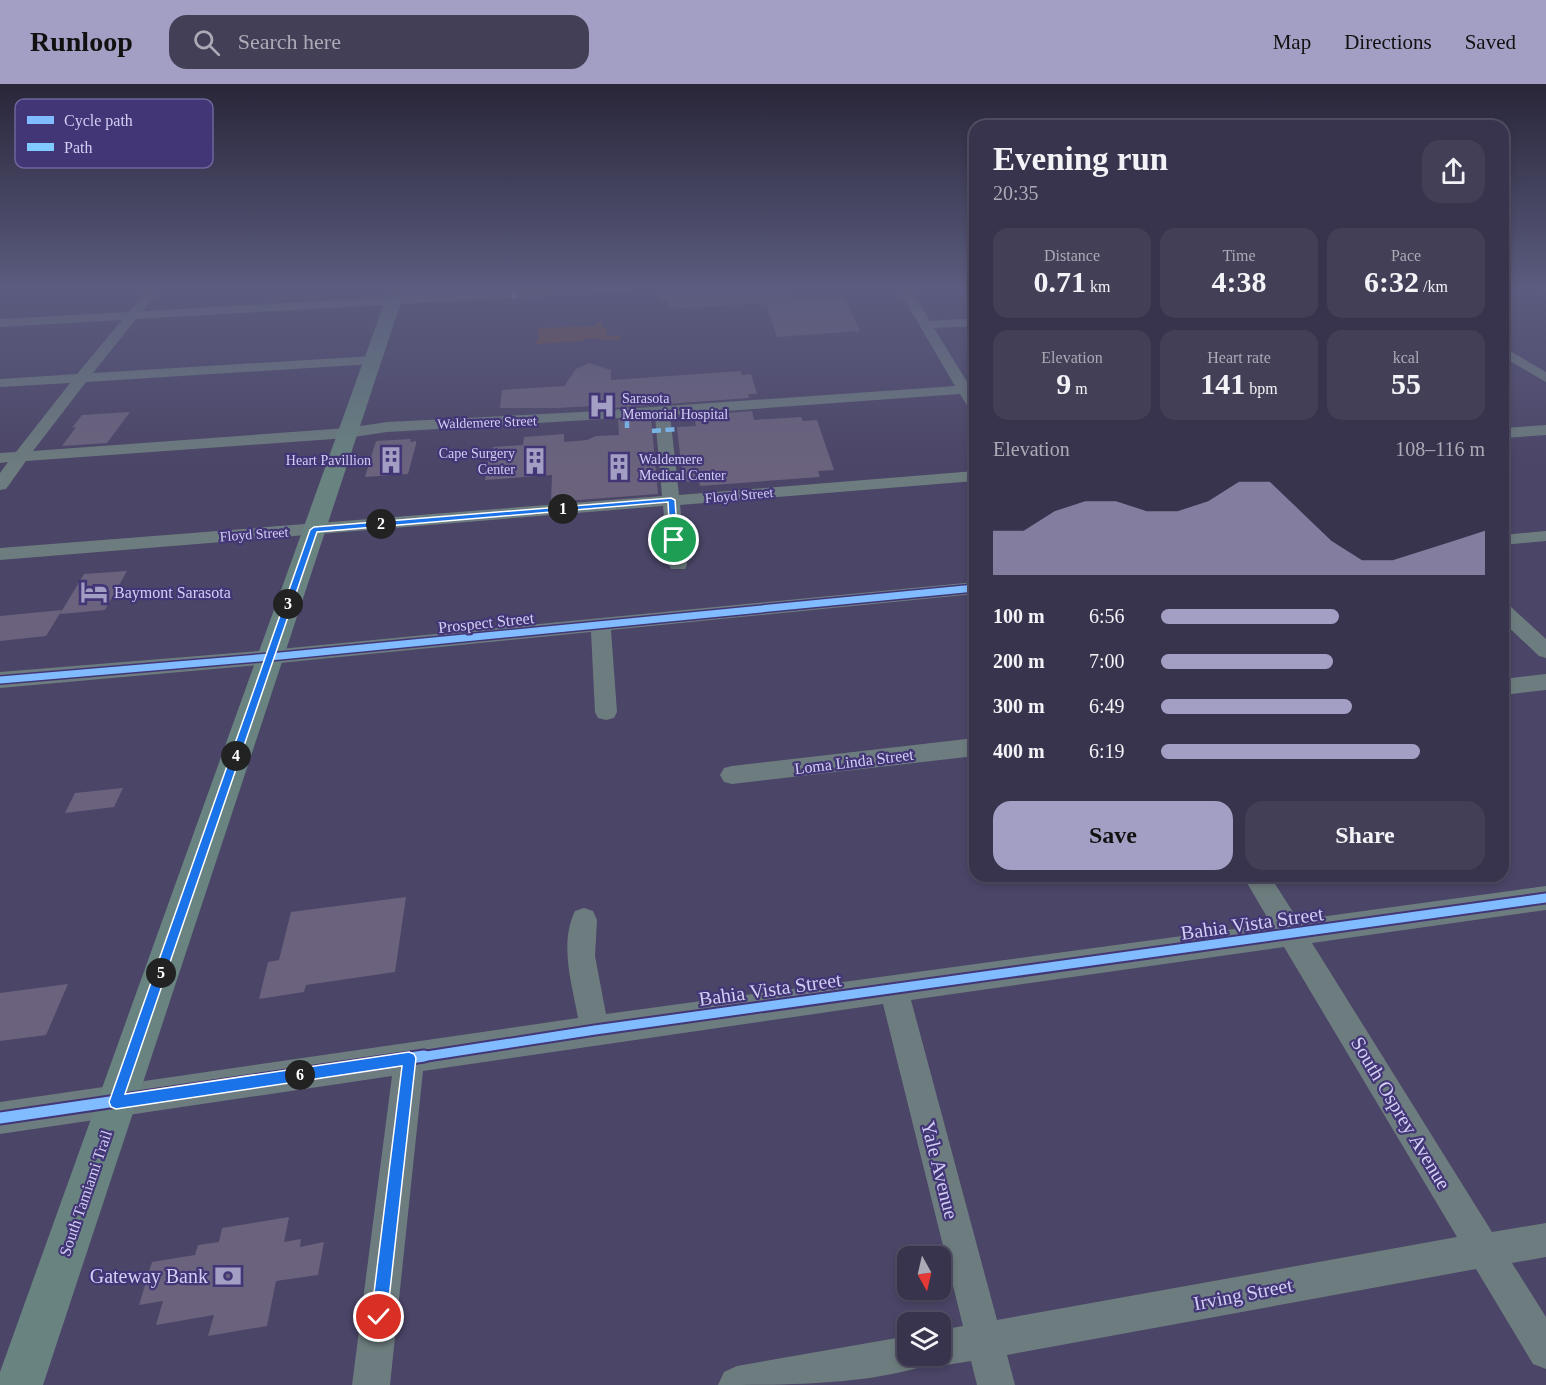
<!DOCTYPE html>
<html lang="en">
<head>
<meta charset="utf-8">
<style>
	body { margin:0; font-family:"Times New Roman",serif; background:#433f57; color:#f1f3f6; height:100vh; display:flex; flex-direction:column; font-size:22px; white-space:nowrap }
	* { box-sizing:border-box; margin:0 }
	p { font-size:20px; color:#abaab6 }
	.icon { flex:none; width:33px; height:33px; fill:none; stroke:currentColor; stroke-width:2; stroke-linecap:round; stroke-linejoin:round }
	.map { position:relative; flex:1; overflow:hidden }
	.drawer { position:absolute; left:969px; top:36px; width:540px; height:762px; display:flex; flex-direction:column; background:#38344d; border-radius:18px; box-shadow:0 3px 9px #0003,0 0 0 2px #524f65 }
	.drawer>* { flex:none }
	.needle { width:39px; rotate:172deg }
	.tools { position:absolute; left:897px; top:1162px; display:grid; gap:12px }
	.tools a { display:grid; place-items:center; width:54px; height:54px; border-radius:12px; background:#38344d; box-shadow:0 3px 9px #0003,0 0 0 2px #524f65; font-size:30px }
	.pin { position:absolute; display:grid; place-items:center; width:51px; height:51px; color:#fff; margin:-26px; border:3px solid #fff; border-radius:50%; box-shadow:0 2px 6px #0007 }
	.km { position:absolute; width:30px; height:30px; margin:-15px; border-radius:50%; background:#222; color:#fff; font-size:16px; line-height:30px; text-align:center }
	.round { display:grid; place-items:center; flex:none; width:63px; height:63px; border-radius:18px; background:#433f57 }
	.summary { display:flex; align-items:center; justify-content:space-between; height:102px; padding:0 24px }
	h1 { font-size:33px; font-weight:700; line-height:45px }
	.figures { display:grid; grid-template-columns:repeat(3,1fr); gap:9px; height:102px; padding:6px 24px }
	.figures div { display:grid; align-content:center; border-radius:15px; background:#433f57; text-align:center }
	.figures b { font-size:30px; font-weight:700 }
	.figures small { font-size:16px; font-weight:400 }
	.figures p { font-size:16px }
	.chart { height:168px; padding:12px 24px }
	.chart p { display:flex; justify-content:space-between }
	.chart svg { width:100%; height:108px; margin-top:6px; fill:#a39ec3; opacity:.7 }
	.button { display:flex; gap:12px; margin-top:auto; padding:12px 24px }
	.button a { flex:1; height:69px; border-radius:18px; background:#a39ec3; color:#111; font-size:24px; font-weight:700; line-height:69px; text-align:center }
	.button a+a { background:#433f57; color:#f1f3f6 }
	ul { padding:0 24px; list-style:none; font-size:20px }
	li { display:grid; grid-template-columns:96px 72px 1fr; align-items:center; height:45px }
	li i { height:15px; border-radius:8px; background:#a39ec3 }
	header { display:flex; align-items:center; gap:36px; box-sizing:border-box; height:84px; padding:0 30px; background:#a39ec3; color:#111 }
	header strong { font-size:28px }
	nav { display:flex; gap:33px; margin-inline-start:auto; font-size:21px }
	.search { width:420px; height:54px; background:#433f57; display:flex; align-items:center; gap:15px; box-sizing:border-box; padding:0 21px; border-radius:18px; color:#abaab6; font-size:22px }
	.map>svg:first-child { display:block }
	.green { fill:#6f4d3f }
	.building { fill:#6b637d }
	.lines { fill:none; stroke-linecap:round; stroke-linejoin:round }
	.minor { fill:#6d7c7e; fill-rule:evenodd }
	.major { fill:#698380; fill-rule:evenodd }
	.quiet-far1 { stroke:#80caff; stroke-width:4; stroke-dasharray:8 4; stroke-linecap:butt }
	.quiet { stroke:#80caff; stroke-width:4.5; stroke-dasharray:9 4.5; stroke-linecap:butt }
	.cycleway-far2-casing { stroke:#433676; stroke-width:10 }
	.cycleway-far1-casing { stroke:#433676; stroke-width:13 }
	.cycleway-casing { stroke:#433676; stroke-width:15 }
	.cycleway-far2 { stroke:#80bcff; stroke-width:7 }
	.cycleway-far1 { stroke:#80bcff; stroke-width:9 }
	.cycleway { stroke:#80bcff; stroke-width:11 }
	.route { fill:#1a73e8; stroke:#fff; stroke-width:1.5 }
	.labels { text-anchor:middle; stroke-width:4.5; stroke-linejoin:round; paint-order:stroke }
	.far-poi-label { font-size:14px; fill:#d2cef4; stroke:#433676; text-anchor:start }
	.far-street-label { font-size:14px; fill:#d2cef4; stroke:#433676 }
	.poi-label { font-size:16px; fill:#d2cef4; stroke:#433676; text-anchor:start }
	.street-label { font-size:16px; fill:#d2cef4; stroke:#433676 }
	.near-street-label { font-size:20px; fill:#d2cef4; stroke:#433676 }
	.near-poi-label { font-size:20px; fill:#d2cef4; stroke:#433676; text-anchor:end }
	.key { fill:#433676; stroke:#6e649c; stroke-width:1.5 }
	.key-label { font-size:16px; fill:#d2cef4 }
</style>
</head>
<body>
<header>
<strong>Runloop</strong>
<div class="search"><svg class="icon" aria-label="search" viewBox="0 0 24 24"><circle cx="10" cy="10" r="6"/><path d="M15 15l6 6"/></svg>Search here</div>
<nav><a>Map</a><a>Directions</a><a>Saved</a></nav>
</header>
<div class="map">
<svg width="1546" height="1301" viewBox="0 0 1546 1301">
	<rect width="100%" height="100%" fill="#4b4567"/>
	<!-- green -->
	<path class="green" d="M597,239H602V244H606L607,252L620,251V256H598V254L583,255V257L535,260L539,254L538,244L597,242Z"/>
	<!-- building -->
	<path class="building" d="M714,203H788L793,215L844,213L860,247L777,253L766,219L669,225L668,217L659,218L657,206Z
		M589,279L611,286V296L741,287L742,291L751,290L757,310H748L749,314L611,324V321L557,324H500L502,306L564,302L576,285Z
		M752,327L754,336L801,333L803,337L817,336L834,386L818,387L820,393L700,402L699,397L683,398L677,343L696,342L694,332Z
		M130,328L107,359L62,362L76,343L72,344L82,331Z
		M651,334L658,410L551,418L552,391L485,396L490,366H493V363L523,361L524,353L564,350V358L587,356L596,352L619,351L618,336Z
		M411,355L410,358L416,357V360L408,390L365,393L376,357Z
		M127,487L105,526L60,530L84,490Z
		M62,526L46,552L0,557V532Z
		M123,704L114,723L65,729L75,709Z
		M406,813L395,888L306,901L304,908L259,915L268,878L279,876L291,828Z
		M68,900L46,951L0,957V909Z
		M289,1133L284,1158L301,1155L300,1163L324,1158L318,1191L276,1197L267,1242L208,1252L214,1231L156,1241L163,1217L139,1221L152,1178L195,1171L198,1161L219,1158L222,1144Z"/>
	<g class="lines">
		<!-- minor -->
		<path class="minor" d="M150,203H162L143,227L567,203H637L631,207L136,235L93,289L373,272L380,276L373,280L86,298L33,367L347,344L387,338L581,328L955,302L897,203H909L930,237L975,234V242L934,244L969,301H975V327L970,326L960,310L670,331L679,411L975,387V397L680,421L687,481L685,485H671L669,481L663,422L0,476V464L662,412L655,332L387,348L347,354L26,377L6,405L0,406V389L8,378L0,379V369L16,368L70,299L0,303V295L77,290L122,236L0,243V235L129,228Z
			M1536,203H1546V209Z
			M1503,263L1546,288V298L1503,273Z
			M1546,341V351L1503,354V344Z
			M1546,447V457L1503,461V451Z
			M975,498V510L611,546L617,628L614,634L606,636L598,634L595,628L591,548L270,580L0,604V588L270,566Z
			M1503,521L1510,522L1546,555V574L1539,572L1503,538Z
			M1546,590V606L1503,611V595Z
			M975,654V672L732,700L724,698L720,691L724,684L732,682Z
			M1243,792H1270L1298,836L1546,802V826L1312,859L1492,1148L1546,1139V1173L1512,1179L1546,1233V1285L1533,1280L1476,1185L1007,1271L1015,1301H977L971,1277L940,1282L927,1277L925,1273L921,1283C860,1301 783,1301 718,1301L724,1288L737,1282L908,1252V1272H940V1246L963,1242L883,920L423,987L390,1301H352L392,992L0,1050V1018L578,934C572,900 559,860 575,827L584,824L593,827L597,836L595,872L606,930L1271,840ZM1284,863L1457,1153L997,1236L911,916Z"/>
		<!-- major -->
		<path class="major" d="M390,203H406L43,1301H0V1288Z"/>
		<!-- quiet-far1 -->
		<path class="quiet-far1" d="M513,215L514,204
			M626,324L627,337"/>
		<!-- quiet -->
		<path class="quiet" d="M627,335V344
			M652,347L677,345"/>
		<defs>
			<path id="cycleway-far2" d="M0,596L270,573L975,504"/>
			<path id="cycleway-far1" d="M414,974L595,946L1546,814"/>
			<path id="cycleway" d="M0,1034L424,972"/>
		</defs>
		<!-- cycleway-far2 casing -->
		<use href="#cycleway-far2" class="cycleway-far2-casing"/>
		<!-- cycleway-far1 casing -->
		<use href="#cycleway-far1" class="cycleway-far1-casing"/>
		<!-- cycleway casing -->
		<use href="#cycleway" class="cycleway-casing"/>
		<!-- cycleway-far2 -->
		<use href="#cycleway-far2" class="cycleway-far2"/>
		<!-- cycleway-far1 -->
		<use href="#cycleway-far1" class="cycleway-far1"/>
		<!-- cycleway -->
		<use href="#cycleway" class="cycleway"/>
	</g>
	<!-- sky -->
	<linearGradient id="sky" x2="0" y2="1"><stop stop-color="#292639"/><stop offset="0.53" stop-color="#5b5c7f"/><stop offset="1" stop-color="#5b5c7f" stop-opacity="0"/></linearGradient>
	<rect width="1546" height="385" fill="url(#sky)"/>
	<!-- route -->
	<path class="route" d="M671,414L675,416L678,456L674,458L670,456L668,418L317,448L125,1010L409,968L414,970L416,974L387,1233L385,1239L379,1241L374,1239L371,1233L402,982L116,1025L111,1023L109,1018L310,446L314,443Z"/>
	<!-- icons -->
	<defs>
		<symbol id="hospital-bare" viewBox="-9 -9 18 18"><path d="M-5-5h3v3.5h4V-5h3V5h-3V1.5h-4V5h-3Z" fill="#a39ec3" stroke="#433676" stroke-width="2.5" paint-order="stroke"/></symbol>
		<symbol id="building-bare" viewBox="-9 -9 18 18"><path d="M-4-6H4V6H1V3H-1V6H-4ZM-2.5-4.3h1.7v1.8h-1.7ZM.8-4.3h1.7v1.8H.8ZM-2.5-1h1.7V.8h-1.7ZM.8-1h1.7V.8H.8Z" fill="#a39ec3" stroke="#433676" stroke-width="2.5" paint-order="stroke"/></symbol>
		<symbol id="hotel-bare" viewBox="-9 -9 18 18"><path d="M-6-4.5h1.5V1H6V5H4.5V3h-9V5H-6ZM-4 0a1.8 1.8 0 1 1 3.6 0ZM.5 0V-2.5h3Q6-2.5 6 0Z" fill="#a39ec3" stroke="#433676" stroke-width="2.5" paint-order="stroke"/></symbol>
		<symbol id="bank-bare" viewBox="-9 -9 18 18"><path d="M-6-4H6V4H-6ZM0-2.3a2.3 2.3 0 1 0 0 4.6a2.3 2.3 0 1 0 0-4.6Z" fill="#a39ec3" stroke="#433676" stroke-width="2.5" paint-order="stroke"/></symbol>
	</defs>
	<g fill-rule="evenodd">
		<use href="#hospital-bare" x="583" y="303" width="38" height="38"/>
		<use href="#building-bare" x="372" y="357" width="38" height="38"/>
		<use href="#building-bare" x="516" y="358" width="38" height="38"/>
		<use href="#building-bare" x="600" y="364" width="38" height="38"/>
		<use href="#hotel-bare" x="75" y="489" width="38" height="38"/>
		<use href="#bank-bare" x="209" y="1173" width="38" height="38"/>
	</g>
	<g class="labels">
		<!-- far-poi labels -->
		<g class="far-poi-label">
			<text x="622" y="319">Sarasota<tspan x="622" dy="16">Memorial Hospital</tspan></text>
			<text x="515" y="374" text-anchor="end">Cape Surgery<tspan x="515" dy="16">Center</tspan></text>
			<text x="639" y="380">Waldemere<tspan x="639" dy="16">Medical Center</tspan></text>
			<text x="371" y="381" text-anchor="end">Heart Pavillion</text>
		</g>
		<!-- far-street labels -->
		<g class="far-street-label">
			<text transform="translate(487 338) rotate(-2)" y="5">Waldemere Street</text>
			<text transform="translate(739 411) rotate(-5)" y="5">Floyd Street</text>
			<text transform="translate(254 450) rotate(-4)" y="5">Floyd Street</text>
		</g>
		<!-- poi labels -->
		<g class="poi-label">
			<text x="114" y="514">Baymont Sarasota</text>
		</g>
		<!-- street labels -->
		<g class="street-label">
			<text transform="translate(486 538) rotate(-6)" y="6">Prospect Street</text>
			<text transform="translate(854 677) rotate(-7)" y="6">Loma Linda Street</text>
			<text transform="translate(85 1109) rotate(-71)" y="6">South Tamiami Trail</text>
		</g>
		<!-- near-street labels -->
		<g class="near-street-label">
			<text transform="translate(1252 839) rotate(-8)" y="7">Bahia Vista Street</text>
			<text transform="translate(770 905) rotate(-8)" y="7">Bahia Vista Street</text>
			<text transform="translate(1401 1029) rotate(59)" y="7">South Osprey Avenue</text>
			<text transform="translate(940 1086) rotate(76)" y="7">Yale Avenue</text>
			<text transform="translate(1243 1210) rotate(-11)" y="7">Irving Street</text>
		</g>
		<!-- near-poi labels -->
		<g class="near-poi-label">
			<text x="208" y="1199">Gateway Bank</text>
		</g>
	</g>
	<!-- legend -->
	<rect x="15" y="15" width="198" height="69" rx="9" class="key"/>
	<rect x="27" y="32" width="27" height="8" fill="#80bcff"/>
	<rect x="27" y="59" width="27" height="8" fill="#80caff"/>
	<g class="key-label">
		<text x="64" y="42">Cycle path</text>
		<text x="64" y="69">Path</text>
	</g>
</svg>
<div class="tools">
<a><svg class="needle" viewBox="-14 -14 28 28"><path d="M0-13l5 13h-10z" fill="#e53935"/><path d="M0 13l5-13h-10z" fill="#abaab6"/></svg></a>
<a><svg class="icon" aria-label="layers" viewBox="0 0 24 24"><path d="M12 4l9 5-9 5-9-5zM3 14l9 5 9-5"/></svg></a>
</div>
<div class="pin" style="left:674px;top:456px;background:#1e9e55"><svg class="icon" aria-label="arrive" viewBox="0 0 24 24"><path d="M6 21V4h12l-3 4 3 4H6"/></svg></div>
<div class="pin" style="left:379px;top:1233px;background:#d93025"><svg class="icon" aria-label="check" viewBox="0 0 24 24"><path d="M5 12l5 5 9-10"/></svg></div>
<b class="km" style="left:563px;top:425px">1</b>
<b class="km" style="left:381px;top:440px">2</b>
<b class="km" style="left:288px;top:520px">3</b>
<b class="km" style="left:236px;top:672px">4</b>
<b class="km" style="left:161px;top:889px">5</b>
<b class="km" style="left:300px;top:991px">6</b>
<section class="drawer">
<div class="summary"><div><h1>Evening run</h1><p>20:35</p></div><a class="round"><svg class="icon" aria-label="share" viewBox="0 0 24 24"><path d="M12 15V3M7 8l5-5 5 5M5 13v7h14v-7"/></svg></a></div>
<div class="figures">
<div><p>Distance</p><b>0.71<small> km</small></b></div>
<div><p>Time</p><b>4:38</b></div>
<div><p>Pace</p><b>6:32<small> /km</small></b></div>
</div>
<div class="figures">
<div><p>Elevation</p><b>9<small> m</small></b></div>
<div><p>Heart rate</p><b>141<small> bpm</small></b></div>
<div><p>kcal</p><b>55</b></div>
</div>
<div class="chart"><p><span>Elevation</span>108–116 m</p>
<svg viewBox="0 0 160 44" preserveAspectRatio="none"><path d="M0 44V26L10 26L20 18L30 14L40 14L50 18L60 18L70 14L80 6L90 6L100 18L110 30L120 38L130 38L140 34L150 30L160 26V44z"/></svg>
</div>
<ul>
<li><b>100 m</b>6:56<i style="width:55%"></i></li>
<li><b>200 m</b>7:00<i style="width:53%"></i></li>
<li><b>300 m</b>6:49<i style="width:59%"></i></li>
<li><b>400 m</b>6:19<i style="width:80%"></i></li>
</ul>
<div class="button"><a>Save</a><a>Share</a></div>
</section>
</div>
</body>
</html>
